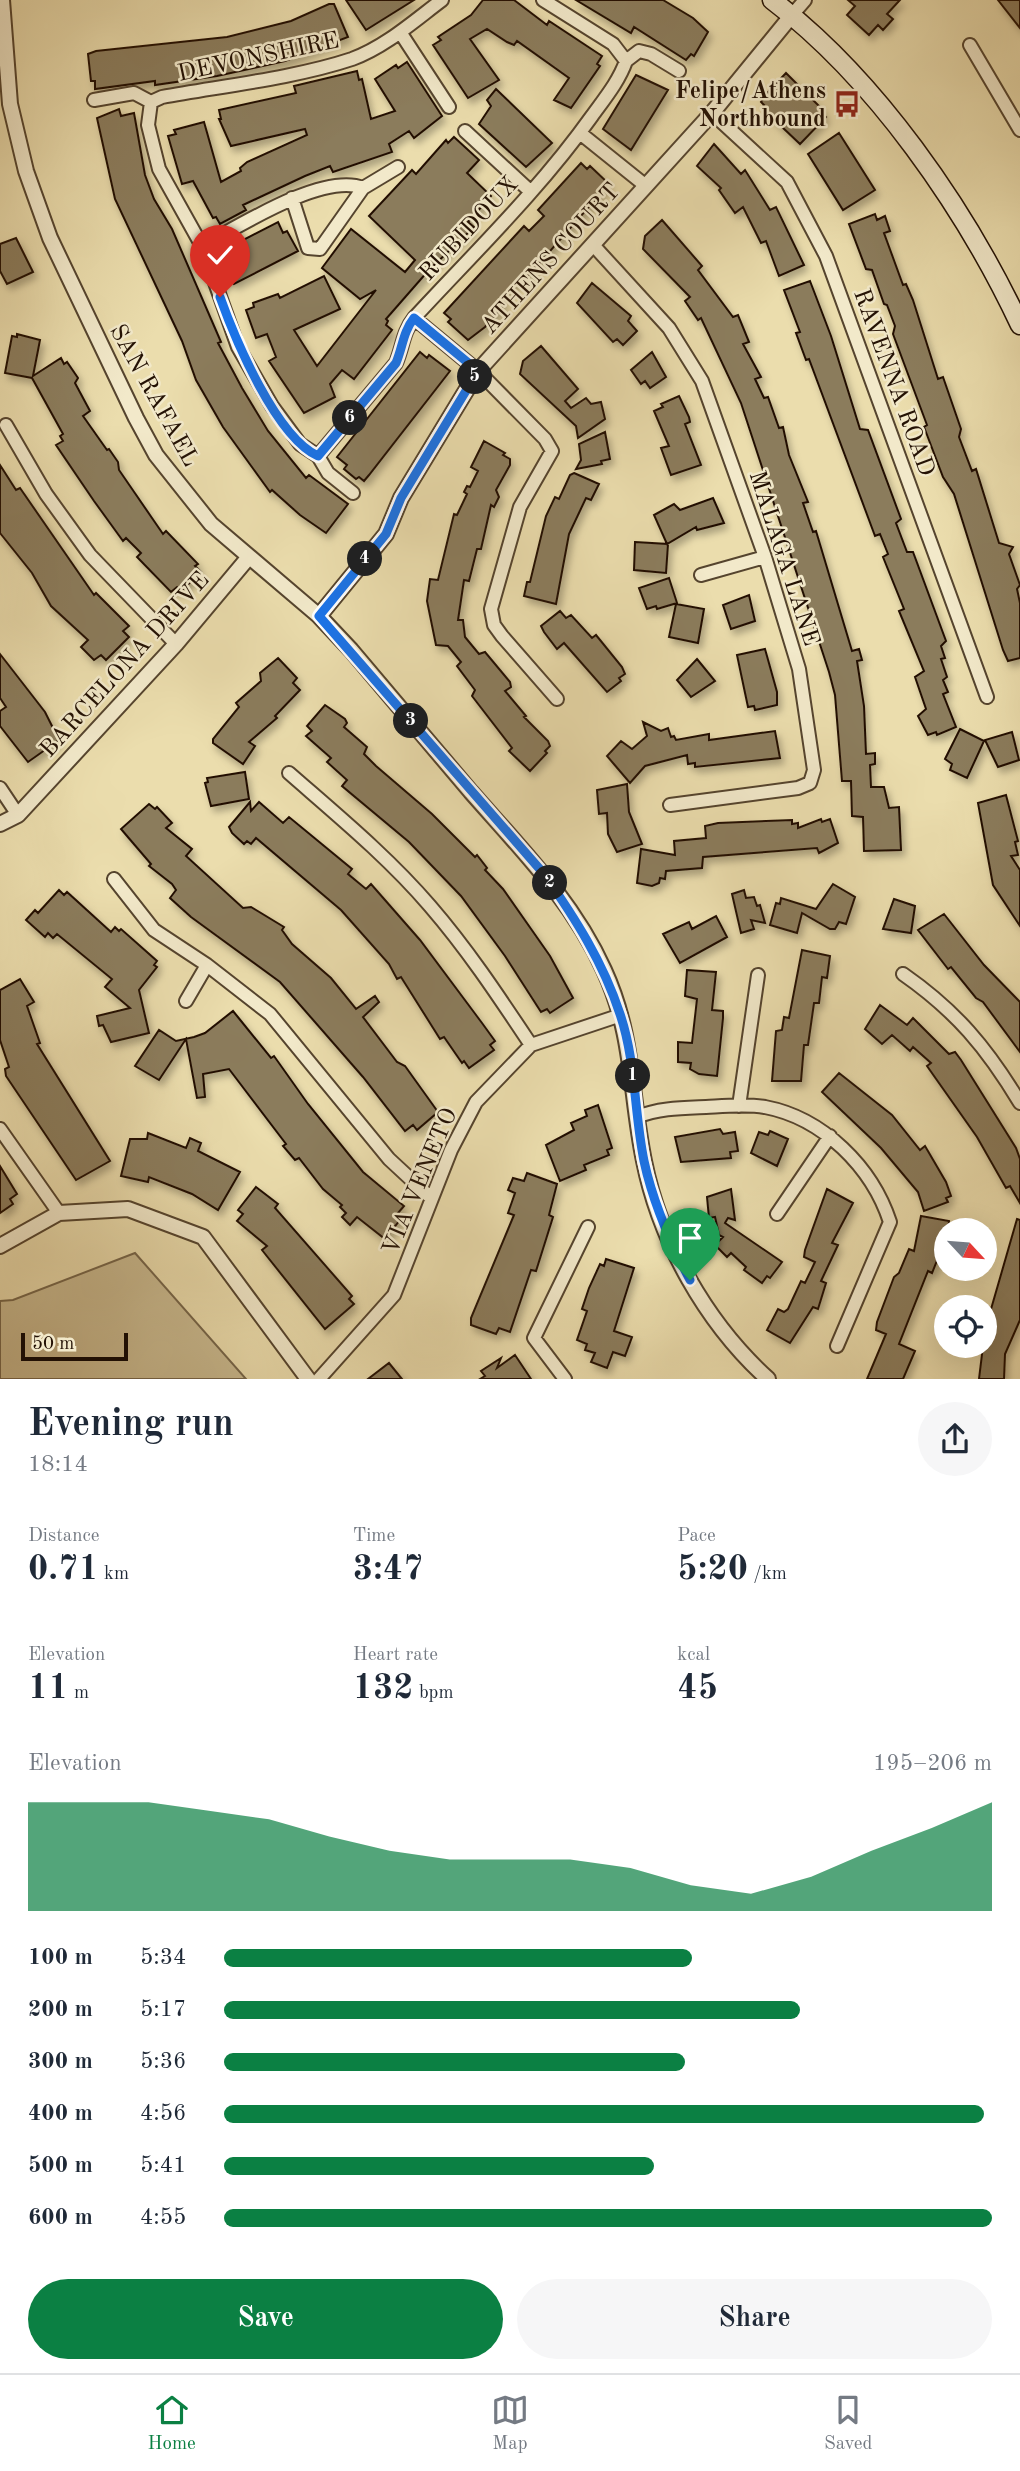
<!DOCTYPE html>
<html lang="en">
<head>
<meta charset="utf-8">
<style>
	body { margin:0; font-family:"Old Standard TT",serif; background:#f6f6f7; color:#1f2937; height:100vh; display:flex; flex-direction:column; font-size:26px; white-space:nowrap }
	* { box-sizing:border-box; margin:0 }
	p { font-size:23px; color:#747a83 }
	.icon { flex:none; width:38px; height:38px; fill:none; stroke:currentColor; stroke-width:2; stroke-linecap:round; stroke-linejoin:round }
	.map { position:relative; height:1379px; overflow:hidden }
	.sheet { display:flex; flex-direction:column; background:#fff; flex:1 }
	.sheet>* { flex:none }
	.needle { width:46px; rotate:116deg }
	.buttons { position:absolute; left:934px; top:1218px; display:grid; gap:14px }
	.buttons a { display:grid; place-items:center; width:63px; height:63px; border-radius:50%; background:#fff; box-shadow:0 7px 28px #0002; font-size:35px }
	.scale { position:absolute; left:21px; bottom:18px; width:107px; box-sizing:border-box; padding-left:7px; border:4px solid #231104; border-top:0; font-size:19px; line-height:24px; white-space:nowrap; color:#231104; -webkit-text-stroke:5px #f2e9ca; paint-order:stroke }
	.pin { position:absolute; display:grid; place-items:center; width:60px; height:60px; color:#fff; margin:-72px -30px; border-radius:50% 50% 50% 0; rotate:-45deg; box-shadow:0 0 7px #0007 }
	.pin .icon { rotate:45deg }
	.km { position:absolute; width:35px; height:35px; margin:-18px; border-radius:50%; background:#222; color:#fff; font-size:19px; line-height:35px; text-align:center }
	.round { display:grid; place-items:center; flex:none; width:74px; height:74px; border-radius:37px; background:#f6f6f7 }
	.headline { display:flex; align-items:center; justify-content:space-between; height:119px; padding:0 28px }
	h1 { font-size:38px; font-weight:600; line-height:52px }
	.stats { display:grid; grid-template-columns:repeat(3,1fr); gap:10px; height:119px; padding:7px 28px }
	.stats div { display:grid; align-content:center }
	.stats b { font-size:35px; font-weight:600 }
	.stats small { font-size:19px; font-weight:400 }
	.stats p { font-size:19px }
	.chart { height:196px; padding:14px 28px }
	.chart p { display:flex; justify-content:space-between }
	.chart svg { width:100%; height:126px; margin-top:7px; fill:#0b8043; opacity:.7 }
	.button { display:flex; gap:14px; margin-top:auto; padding:14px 28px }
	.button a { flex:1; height:80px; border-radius:42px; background:#0b8043; color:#fff; font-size:28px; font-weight:600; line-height:80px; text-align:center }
	.button a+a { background:#f6f6f7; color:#1f2937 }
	ul { padding:0 28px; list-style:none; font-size:23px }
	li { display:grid; grid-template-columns:112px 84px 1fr; align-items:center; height:52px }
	li i { height:18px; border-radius:9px; background:#0b8043 }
	.menu { display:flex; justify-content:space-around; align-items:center; height:98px; border-top:2px solid #e0e1e3; background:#fff; font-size:19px; color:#747a83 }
	.menu a { display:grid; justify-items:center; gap:4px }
	.menu .selected { color:#0b8043 }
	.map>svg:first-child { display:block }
	.green { fill:#c9ba90; stroke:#76664a; stroke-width:2 }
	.building { fill:#8b7b5c; stroke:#231104; stroke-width:2; filter:url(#shadow) }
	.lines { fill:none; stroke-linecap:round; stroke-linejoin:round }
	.minor-casing { stroke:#55442e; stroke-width:16 }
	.tertiary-casing { stroke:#55442e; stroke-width:18 }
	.secondary-casing { stroke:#231104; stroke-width:21 }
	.minor { stroke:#f2e9ca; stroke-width:12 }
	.tertiary { stroke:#f2e9ca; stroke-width:14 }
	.secondary { stroke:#f2e9ca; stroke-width:18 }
	.route-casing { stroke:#fff; stroke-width:14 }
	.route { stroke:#1a73e8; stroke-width:9 }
	.labels { text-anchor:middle; stroke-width:5; stroke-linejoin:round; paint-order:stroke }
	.street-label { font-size:24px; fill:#231104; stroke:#f2e9ca }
	.poi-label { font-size:24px; font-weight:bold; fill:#231104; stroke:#f2e9ca; text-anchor:end }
</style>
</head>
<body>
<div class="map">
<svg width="1020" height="1379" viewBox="0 0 1020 1379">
	<defs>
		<filter id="shadow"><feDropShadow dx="3.5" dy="5.5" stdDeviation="3.5" flood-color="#0004"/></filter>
	</defs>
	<rect width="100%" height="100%" fill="#ebddad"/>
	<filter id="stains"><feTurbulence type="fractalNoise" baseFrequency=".00286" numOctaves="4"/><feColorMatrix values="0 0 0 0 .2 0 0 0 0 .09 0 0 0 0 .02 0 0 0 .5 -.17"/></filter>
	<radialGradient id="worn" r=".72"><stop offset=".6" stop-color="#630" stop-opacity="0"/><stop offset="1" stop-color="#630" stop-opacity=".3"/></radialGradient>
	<!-- green -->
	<path class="green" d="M135,1253L246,1379H0V1301L13,1300Z"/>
	<!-- building -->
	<path class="building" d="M346,0H414L366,30Z
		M483,0H514L547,25L549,21L602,56L597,64L600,66L571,108L554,100L569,78L517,41L514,45L507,42L487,29L470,39L499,80L468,98L433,45L441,40L438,37L471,15Z
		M576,0H663L693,18L708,32L694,56L691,54L686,60L634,27L631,33Z
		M848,0H900L887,14L893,19L883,30L878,25L869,35L847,15L855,6Z
		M998,0H1020V28Z
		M329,4H334L348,37L285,61L217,76L155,85V81L95,89V81H91L88,54L96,51L227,37L291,21Z
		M407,62L442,116L414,138L409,131L389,144L392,152L333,172L330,166L305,176L243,205L246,210L220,224L216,217L213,218L193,181L182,184L168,136L176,134L174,130L204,122L221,182L241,171L240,168L247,162L307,135L305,129L231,146L219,119H221L219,110L296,93L294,86L357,71L359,80L362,79L371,119L395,111L375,79L396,65L398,68Z
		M786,73L823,110L821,112L826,117L800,144L762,108L764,105L761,102L769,91Z
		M636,75L668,90L631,150L603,129Z
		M496,89L552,143L526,167L479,124L491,106L487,100Z
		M119,109L121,116L134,113L145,175L154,199L172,229L221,342L218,343L242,388L268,431L306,478L309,475L348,504L326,533L300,515L272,490L270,492L223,427L196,380L182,341L115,199L97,118Z
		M839,133L875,190L843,210L808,154Z
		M454,137L479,160L467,173L491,196L468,222L474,227L428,271L386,319L388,321L386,325L392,330L354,379L342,370L330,384L335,397L304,413L269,361L276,357L267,334L256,338L246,310L254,307L253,303L278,294L280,298L324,276L340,309L294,330L317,366L376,290L360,299L322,268L351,229L405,272L415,260L369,216L412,170L416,174L446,140L448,143Z
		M714,144L741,174L745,170L770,210L776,207L804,265L779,276L766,241L761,243L743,207L735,213L719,190L721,188L697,166Z
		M581,163L587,169L590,166L609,184L529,275L518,281L501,299L504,305L485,327L468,340L448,322L451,319L444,313L524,226L529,231L544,216L538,210Z
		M875,214L877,220L885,216L890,231L884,233L903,285L906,284L913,300L938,379L943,377L961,429L959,437L972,471L976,469L999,543L1013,547L1009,554L1020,585L1017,589L1020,603V658L1008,661L1003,650L954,494L943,477L924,427L927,425L893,334L895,326L887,305L884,304L872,270L866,269L849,224Z
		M662,220L702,266L698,270L733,317L738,315L749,342L743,344L761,377L755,379L764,398L768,397L779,428L783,427L789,455L808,502L803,503L813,532L816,531L852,651L859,649L862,660L857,661L864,706L866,754L875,753V764L870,765L871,787H884L889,808L899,807L901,850L864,851L863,817L852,816L851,781H842L835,695L829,672L741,403L701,318L698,320L685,301L690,297L643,249L645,236Z
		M278,222L283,233L287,231L298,251L234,284L222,261L226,259L224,250Z
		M16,238L33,272L7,284L0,271V244Z
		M810,281L831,336L860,429L868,430L901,519L896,523L907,552H913L946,641L941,646L945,658L941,659L947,677L943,680L948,692L943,694L956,727L937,735L936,732L928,735L918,716L926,709L915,677L924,671L899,611L904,609L883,557L888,554L880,534L875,536L809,359L806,360L796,333L800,332L784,290Z
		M592,283L631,316L628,321L637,331L623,345L617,339L613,342L577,303Z
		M17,334L40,340L33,376L61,358L64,364L67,362L78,378L75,383L90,411L83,416L107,450L109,449L118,462L119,470L163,534L166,531L198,564L195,566L201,572L181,591L177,587L171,592L137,557L141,553L126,538L123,541L94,501L56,445L63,441L60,436L63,434L32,378L5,373L12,336L17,337Z
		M541,346L578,389L565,401L571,408L586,398L591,404L601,402L605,419L578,438L576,426L520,374L523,361Z
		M420,352L427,358L429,355L450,371L369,475L364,481L359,477L356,479L344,469L347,465L337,457Z
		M652,352L666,377L650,388L645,381L641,384L631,370Z
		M679,396L689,417L690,422L685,424L701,465L671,475L661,448L669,446L654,411L663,407L661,404Z
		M605,432L610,459L601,461L602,464L576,469L581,460L579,444Z
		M484,441L505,453L503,455L510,459V465L496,490L499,497L494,507L491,505L481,549H477L469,581L464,580L458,620H463L465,637L479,654L485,652L510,682L511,687L505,691L526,716L524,717L548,741L550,746L545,751L547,753L530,771L509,751L512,748L472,696L475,690L457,666L461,662L448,646L436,645L427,601L430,579L438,580L454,514L457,515L467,494L464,492L467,486L470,487L478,471L471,467Z
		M0,465L16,490L20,488L94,595L96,593L129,626L123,631L129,637L106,660L101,655L94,660L81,647L88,640L51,606L32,573L0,533Z
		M574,473L599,484L591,500L586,498L569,534L556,604L524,596L527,582H530L546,516L555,497L559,499L570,475Z
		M713,498L724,523L697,530L696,527L667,544L654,515L674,504L680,510Z
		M635,542L668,544L666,573L634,570Z
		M669,578L677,603L657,609L656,606L647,609L639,588Z
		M749,595L755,621L731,629L723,605Z
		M676,604L704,609L698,643L669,637Z
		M560,611L566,618L571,615L592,638L596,635L622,667L625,674L619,678L621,681L607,692L564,643L557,649L544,632L541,626Z
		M765,649L777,692V705L755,710L754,706L748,707L737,655Z
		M0,654L45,712L59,740L28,762L0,726V711L6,707L0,698Z
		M278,658L297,678L293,683L300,690L275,716L277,718L249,742L255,746L243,764L213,743V739L239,707L236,703L261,681L260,673Z
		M697,659L715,681L691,697L677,680Z
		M325,705L345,719L347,723L344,727L367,747L364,754L376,766L432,814L475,857L477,855L487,868L485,870L503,889L550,956L573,998L550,1013L547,1009L541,1012L505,956L461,896L409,842L342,786L347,780L327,762L331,758L306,736L312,731L307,726Z
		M643,722L661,731L668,728L671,737L674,736L676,740L709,734V740L775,731L780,758L695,767V763L688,764L687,755L645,766L630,783L607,756L621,741L632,749L647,736Z
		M960,729L984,741L967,778L950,770L952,764L945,759Z
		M1012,732L1019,760L998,767L985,740Z
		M245,772L249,799L211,806L205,783L208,782L207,778Z
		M627,784L629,812L642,844L617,852L608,834L607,813L599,814L597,790Z
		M1006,795L1018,841L1015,842L1018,855L1011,856L1020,870V926L993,885L978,803Z
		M250,802L251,811L259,802L283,823L289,817L352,869L348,874L366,889L371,884L420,940L482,1023L495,1041L490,1045L494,1050L469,1068L464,1061L462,1063L444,1037L440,1039L401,977L397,979L389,964L341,910L256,838L251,844L247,841L244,844L232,833L229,827Z
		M149,804L155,809L157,807L172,823L166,828L192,849L186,856L243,908L251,907L284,927L282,930L292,944L331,978L356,1009L375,996L379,1002L363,1017L397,1062L405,1066L438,1112L417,1130L413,1125L405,1131L363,1077L280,982L191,917L170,898L176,890L172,884L149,866L151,864L121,829Z
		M821,819L822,822L830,819L838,843L819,853L817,848L703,857L702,868L666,871L665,879L660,878L659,883L652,886L637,883L641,849L675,855L674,841L706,838L705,826L718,823L792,820V824L798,823V828Z
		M833,884L855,897L846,924L839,922L835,929H830L802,913L797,933L770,925L776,903L780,904L781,898L816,909Z
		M59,890L64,895L67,892L111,932L115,927L119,931L121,929L157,961L154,965L157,967L139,990L149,1033L111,1042L103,1025L99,1026L97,1016L130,1008L105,987L112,979L57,934L53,938L48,933L45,937L26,920L35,910L38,913Z
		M744,890L746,898L754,897L757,906L760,905L765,923L751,920L754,929L741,933L732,894Z
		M894,899L915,906L911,933L883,929Z
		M944,914L984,965L1020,1002V1052L983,1002L976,998L951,967L948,969L918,930Z
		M716,916L727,937L680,963L663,934L689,922L692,929Z
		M802,950L830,956L827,978L822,977L819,1003H814L808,1045H804L801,1081H772L776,1031L782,1030L784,1017L789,1018Z
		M687,970L716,972L712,1010L723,1011V1018L717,1076L699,1074L690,1069L691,1063L678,1062V1042L692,1043L697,999L685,996Z
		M20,979L34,1002L27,1006L40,1043L37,1044L110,1161L76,1180L6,1076L5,1069L9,1067L0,1040V990Z
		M880,1005L907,1025L913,1018L949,1054L955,1052L961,1060L1016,1148L1020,1159V1203L1010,1186L1006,1188L977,1137L927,1066L931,1063L913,1047L910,1051L892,1035L882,1044L865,1029Z
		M233,1011L271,1058L274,1056L308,1104L363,1172L404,1206L398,1213L403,1216L385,1239L357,1217L350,1225L342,1217L346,1213L340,1207L342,1205L323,1189L299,1158L295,1160L283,1146L286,1144L229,1069L203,1074L205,1097L197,1098L186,1039L159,1080L135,1066L159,1030L176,1041L194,1037L205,1033Z
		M839,1073L892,1115L920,1150L925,1146L946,1182L951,1196L946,1198L948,1202L924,1211L918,1192L881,1148L822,1092Z
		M598,1105L612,1148L607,1150L609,1155L584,1165L586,1170L560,1181L546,1145L574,1130L571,1123L587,1116L585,1110Z
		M720,1129L723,1134L735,1132L738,1151L730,1152L731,1158L681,1162L675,1137Z
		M770,1131L788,1139L777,1166L751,1153L759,1132L768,1135Z
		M148,1133L186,1148L190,1138L201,1143L198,1151L240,1172L218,1210L192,1194L149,1177L148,1182L121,1176L130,1139H147Z
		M0,1166L17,1194L10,1199L13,1204L0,1213Z
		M527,1173L557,1184L549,1215L553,1217L536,1271L531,1270L510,1332L499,1328L496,1334L471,1325V1318L514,1215L508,1213L515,1193L508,1190L513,1178L524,1181Z
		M256,1187L278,1204L275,1208L352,1296L349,1299L354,1304L325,1329L262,1250L267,1246L237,1221L243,1214L238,1210Z
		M731,1189L735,1220L728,1218L725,1223L782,1262L770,1278L767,1276L762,1283L744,1270L746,1267L731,1253L727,1257L715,1245L723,1237L719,1235L715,1217L709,1218L707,1197Z
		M827,1189L853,1203L832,1243L838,1245L821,1281L826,1283L818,1309L813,1307L790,1343L767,1330L778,1309L784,1312L788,1309L801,1281L805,1283L815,1262L804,1257L805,1250Z
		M921,1216L949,1221L947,1243H944L932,1273L928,1271L899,1344L915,1351L903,1379H867L886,1334L876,1330L877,1322L894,1277L899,1273L909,1249L914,1251Z
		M1017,1219L1020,1220V1320L1005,1354L1004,1379H979L985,1330Z
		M606,1259L634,1268L614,1331L632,1337L625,1356L613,1352L607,1368L591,1362L595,1353L585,1350L587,1344L577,1340L587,1311L582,1309L589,1288L600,1264L604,1266Z
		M515,1355L531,1379H480L485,1376L481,1371L501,1358L497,1368Z
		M389,1363L402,1379H368Z"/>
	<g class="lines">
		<defs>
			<path id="minor" d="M543,0L613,44L626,61
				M792,15L805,0
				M400,32L449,107
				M970,45L1020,130
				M626,61L639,51L651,54L679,71
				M94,100L134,93L151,102
				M151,102L148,125L159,169L202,246L238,347L272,406L300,444L318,456
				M151,102L162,97C222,86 295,78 352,59C385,47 414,21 442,0
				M712,113L787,182L826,256L987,697
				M465,131L531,192
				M580,133L646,186
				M292,198L308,248L320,249L363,188L398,167
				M202,246C238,227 323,172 363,188
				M594,246L669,328L702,381L765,557L799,669L814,770L810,783L798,788L670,805
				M414,318L478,371L545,439L552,451L520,507L491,609L494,625L502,636L557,699
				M6,425L46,494L90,555L176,644
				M318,456L396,363C403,346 403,332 414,318C475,252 540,189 592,116C605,98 619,81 626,61
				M318,456L328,473L353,493
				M701,575L765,557
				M289,773C337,815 388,857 430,906C468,950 499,997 531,1045
				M0,788L18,815
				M114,879L154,930L207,965L270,1014L389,1159L431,1198
				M903,974C956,1011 987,1048 1020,1103
				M186,1001L207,965
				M739,1106L758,975
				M637,1117C659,1108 682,1108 706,1107C725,1106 746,1104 765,1107C823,1118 872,1167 890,1222L837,1346
				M0,1129L59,1213
				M777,1214L830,1136
				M319,1379L394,1295L451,1150L476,1102L531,1045L621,1015
				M565,1379L534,1338L588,1227"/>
			<path id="tertiary" d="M2,0L10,104L26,171L50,238L136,418L156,455L211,524L319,616L351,650C391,698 431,745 471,792C520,848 573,901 604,970C634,1035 630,1093 644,1161C660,1241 706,1323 768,1379
				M319,616L386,534L401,498L478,371L712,113L792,15
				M0,824L18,815L176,644L248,558
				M0,1246L59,1213L128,1209L203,1237L308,1379"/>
			<path id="secondary" d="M772,0C875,78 965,208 1020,325"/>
		</defs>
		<!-- minor casing -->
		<use href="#minor" class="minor-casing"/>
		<!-- tertiary casing -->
		<use href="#tertiary" class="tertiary-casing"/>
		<!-- secondary casing -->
		<use href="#secondary" class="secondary-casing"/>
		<!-- minor -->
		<use href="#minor" class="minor"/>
		<!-- tertiary -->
		<use href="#tertiary" class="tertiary"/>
		<!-- secondary -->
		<use href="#secondary" class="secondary"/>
	</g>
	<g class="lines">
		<defs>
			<path id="route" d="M220,297C235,339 276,437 318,456L396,363C403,346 403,332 414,318L478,371L401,498L386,534L319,616L544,874C575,918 603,962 620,1014C636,1061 634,1112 644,1161C653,1203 670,1242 690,1280"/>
		</defs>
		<!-- route casing -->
		<use href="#route" class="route-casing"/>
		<!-- route -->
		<use href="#route" class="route"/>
	</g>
	<!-- icons -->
	<defs>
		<symbol id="bus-bare" viewBox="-9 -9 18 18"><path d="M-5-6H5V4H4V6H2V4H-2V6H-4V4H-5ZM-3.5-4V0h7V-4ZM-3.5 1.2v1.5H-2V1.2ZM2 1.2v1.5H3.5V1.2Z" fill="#8f2418" stroke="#f2e9ca" stroke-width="2.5" paint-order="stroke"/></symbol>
	</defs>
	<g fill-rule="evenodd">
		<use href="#bus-bare" x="828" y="85" width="38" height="38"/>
	</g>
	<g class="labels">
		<!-- street labels -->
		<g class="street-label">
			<text transform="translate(258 56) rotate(-12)" y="8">DEVONSHIRE</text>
			<text transform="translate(468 228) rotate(-47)" y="8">RUBIDOUX</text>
			<text transform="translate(550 258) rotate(-48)" y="8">ATHENS COURT</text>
			<text transform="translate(895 382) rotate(70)" y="8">RAVENNA ROAD</text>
			<text transform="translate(155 395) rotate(61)" y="8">SAN RAFAEL</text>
			<text transform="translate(785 558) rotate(72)" y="8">MALAGA LANE</text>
			<text transform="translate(124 664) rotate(-48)" y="8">BARCELONA DRIVE</text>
			<text transform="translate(419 1181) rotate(-67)" y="8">VIA VENETO</text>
		</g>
		<!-- poi labels -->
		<g class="poi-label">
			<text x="826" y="98">Felipe/Athens<tspan x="826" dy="28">Northbound</tspan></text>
		</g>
	</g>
	<rect width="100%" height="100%" filter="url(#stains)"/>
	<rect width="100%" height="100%" fill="url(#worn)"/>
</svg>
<div class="buttons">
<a><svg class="needle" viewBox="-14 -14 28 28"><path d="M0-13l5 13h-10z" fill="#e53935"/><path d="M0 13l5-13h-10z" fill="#747a83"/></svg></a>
<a><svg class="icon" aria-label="locate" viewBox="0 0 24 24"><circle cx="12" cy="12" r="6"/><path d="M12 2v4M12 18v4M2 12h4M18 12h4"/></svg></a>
</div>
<div class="scale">50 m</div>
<div class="pin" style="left:690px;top:1280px;background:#1e9e55"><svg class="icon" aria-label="arrive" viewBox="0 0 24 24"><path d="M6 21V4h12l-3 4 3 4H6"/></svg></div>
<div class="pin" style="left:220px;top:297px;background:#d93025"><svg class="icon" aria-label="check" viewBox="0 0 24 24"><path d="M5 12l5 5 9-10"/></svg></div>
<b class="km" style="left:633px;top:1076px">1</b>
<b class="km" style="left:550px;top:883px">2</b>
<b class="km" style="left:411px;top:721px">3</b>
<b class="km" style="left:365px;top:559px">4</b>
<b class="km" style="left:475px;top:377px">5</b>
<b class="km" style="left:350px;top:418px">6</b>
</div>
<section class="sheet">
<div class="headline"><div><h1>Evening run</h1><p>18:14</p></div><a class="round"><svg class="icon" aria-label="share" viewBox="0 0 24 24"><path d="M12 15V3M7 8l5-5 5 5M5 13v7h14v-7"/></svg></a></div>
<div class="stats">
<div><p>Distance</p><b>0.71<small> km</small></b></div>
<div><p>Time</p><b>3:47</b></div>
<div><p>Pace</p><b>5:20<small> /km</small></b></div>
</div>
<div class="stats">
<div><p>Elevation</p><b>11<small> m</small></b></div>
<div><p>Heart rate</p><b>132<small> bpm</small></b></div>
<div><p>kcal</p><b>45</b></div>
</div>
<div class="chart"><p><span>Elevation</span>195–206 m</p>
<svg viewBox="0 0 160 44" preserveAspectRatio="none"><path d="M0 44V6L10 6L20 6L30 9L40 12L50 18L60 23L70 26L80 26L90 26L100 29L110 35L120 38L130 32L140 23L150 15L160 6V44z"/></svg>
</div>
<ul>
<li><b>100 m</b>5:34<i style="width:61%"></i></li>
<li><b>200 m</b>5:17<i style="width:75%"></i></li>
<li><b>300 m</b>5:36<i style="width:60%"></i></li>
<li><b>400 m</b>4:56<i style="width:99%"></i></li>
<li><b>500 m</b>5:41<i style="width:56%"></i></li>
<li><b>600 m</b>4:55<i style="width:100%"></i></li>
</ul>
<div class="button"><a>Save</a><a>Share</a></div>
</section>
<nav class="menu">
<a class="selected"><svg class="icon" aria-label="home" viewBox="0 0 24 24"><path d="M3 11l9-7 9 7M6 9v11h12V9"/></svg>Home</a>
<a><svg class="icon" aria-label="map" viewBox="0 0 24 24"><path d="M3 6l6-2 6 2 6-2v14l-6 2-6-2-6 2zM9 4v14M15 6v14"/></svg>Map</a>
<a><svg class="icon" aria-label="saved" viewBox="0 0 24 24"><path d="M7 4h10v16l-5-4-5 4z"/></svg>Saved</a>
</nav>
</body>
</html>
